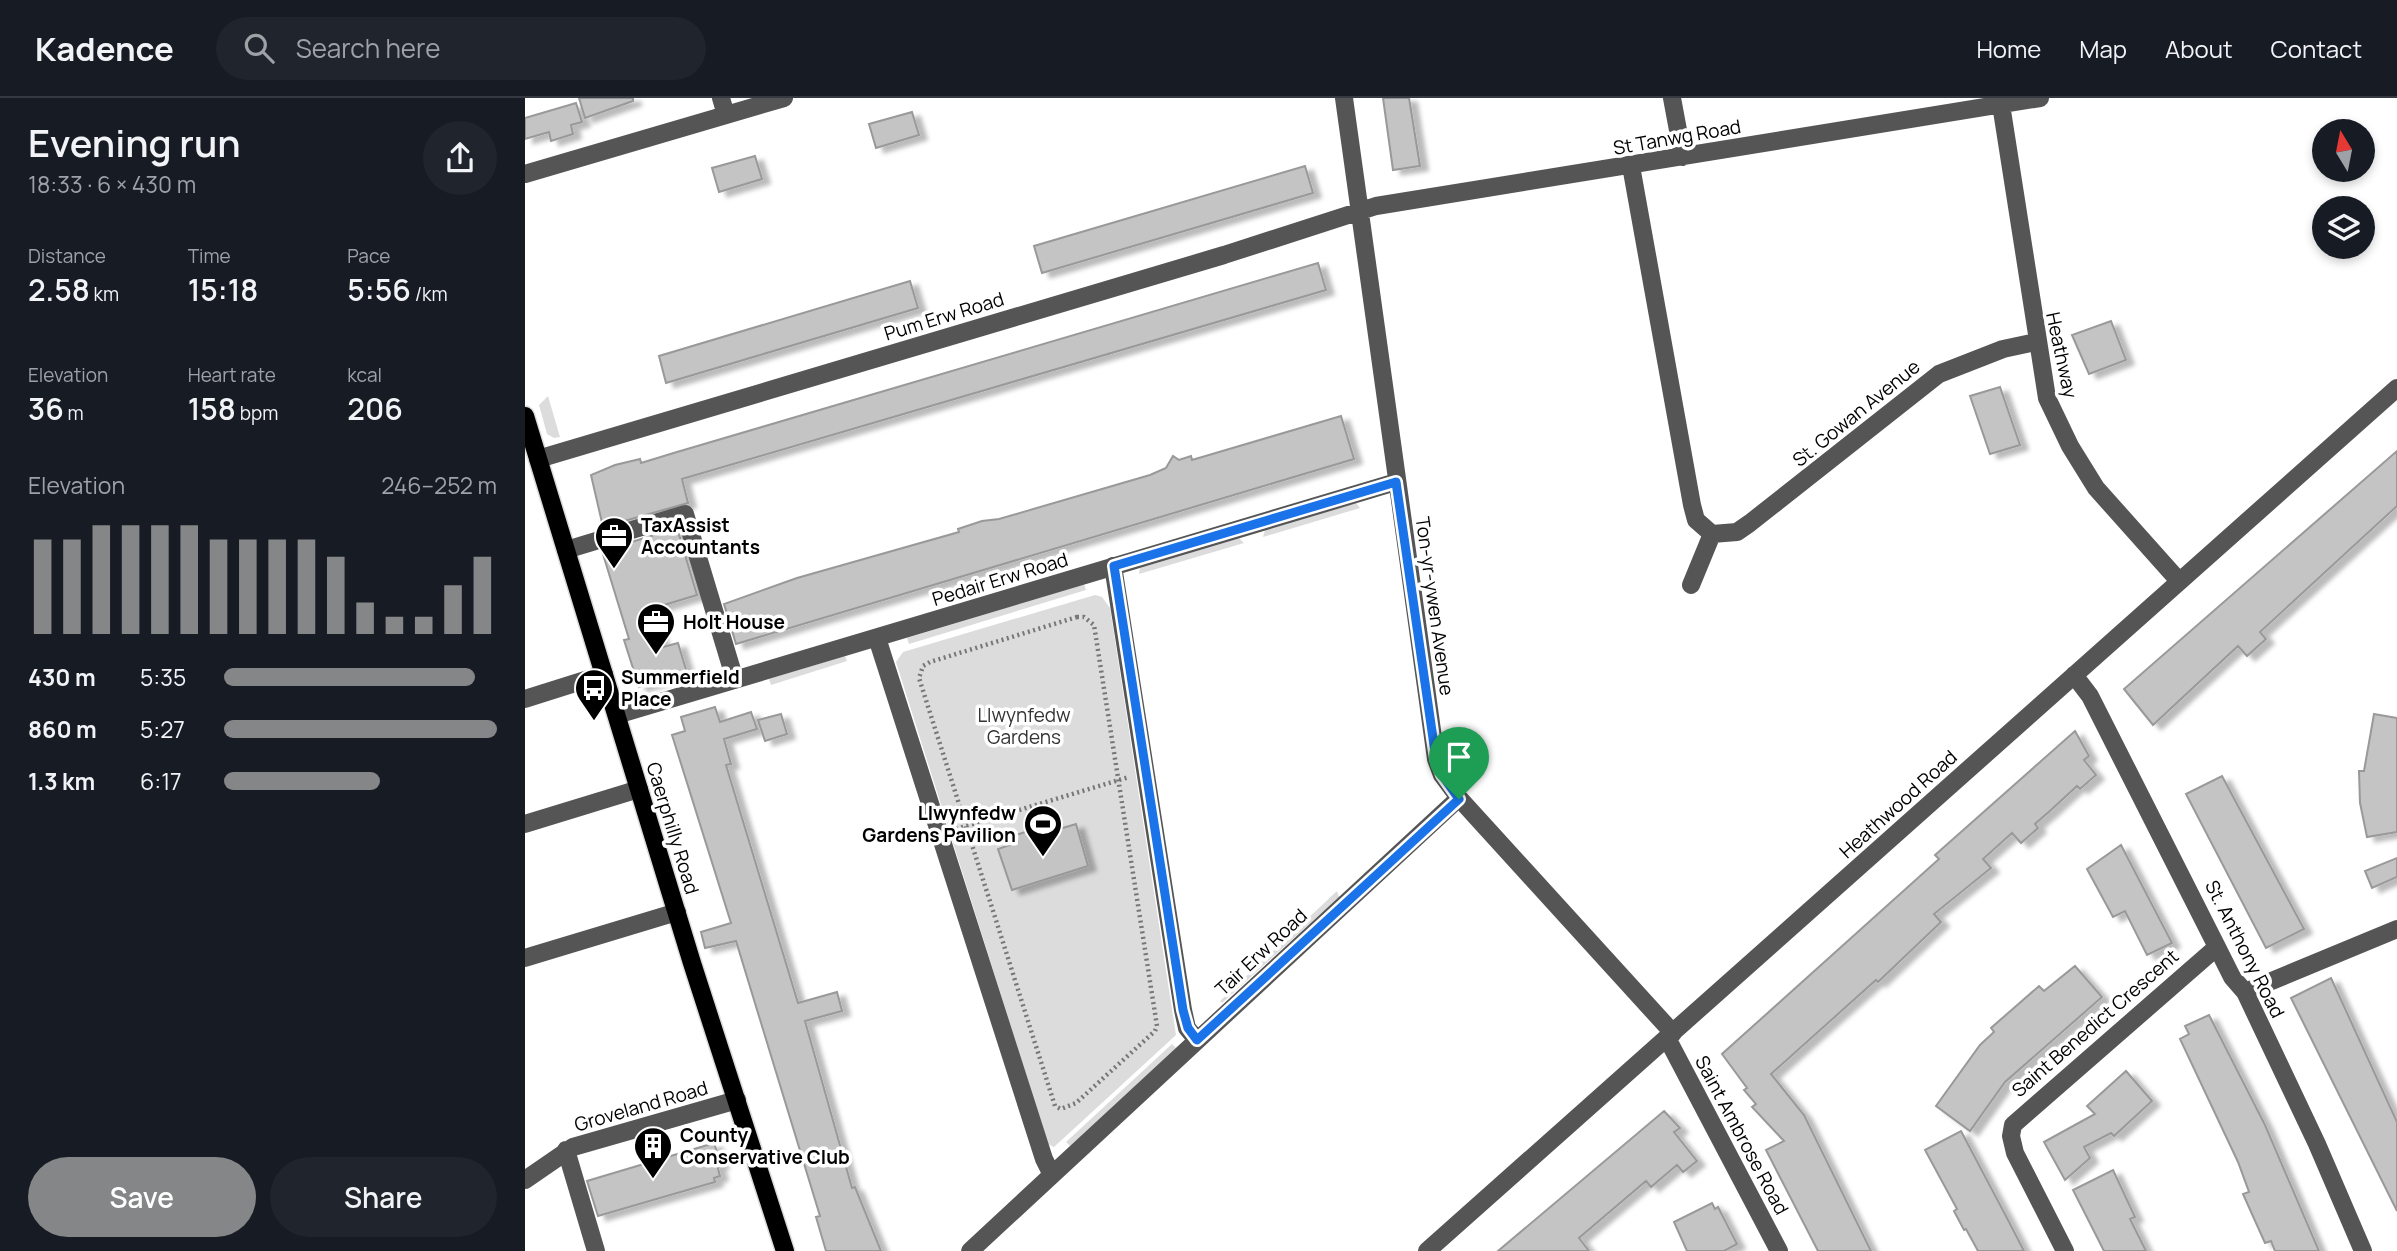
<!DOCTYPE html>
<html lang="en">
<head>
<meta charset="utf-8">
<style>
	body { margin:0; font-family:Manrope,sans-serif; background:#20242c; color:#f1f3f6; height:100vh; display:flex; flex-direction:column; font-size:26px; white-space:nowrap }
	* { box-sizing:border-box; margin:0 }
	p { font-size:23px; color:#9ea1a6 }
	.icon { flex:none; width:38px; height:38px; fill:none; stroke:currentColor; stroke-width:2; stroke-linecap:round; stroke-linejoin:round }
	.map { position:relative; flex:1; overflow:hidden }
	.side { display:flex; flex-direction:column; background:#171b24; width:525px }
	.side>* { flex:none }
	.needle { width:46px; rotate:350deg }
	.controls { position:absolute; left:1787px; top:21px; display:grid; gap:14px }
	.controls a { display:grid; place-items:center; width:63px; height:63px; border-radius:50%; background:#171b24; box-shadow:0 4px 10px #0003; font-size:35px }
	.pin { position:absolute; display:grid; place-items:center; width:60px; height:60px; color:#fff; margin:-72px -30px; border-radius:50% 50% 50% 0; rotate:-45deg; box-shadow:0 0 7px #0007 }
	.pin .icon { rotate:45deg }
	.round { display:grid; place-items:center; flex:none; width:74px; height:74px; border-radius:37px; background:#20242c }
	.summary { display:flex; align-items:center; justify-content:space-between; height:119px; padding:0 28px }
	h1 { font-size:38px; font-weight:600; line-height:52px }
	.stats { display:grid; grid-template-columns:repeat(3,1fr); gap:10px; height:119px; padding:7px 28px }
	.stats div { display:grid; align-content:center }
	.stats b { font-size:30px; font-weight:600 }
	.stats small { font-size:19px; font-weight:400 }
	.stats p { font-size:19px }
	.chart { height:196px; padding:14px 28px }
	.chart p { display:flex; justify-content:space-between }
	.chart svg { width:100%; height:126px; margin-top:7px; stroke:#858687; stroke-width:6 }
	.cta { display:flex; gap:14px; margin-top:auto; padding:14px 28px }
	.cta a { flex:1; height:80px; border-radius:42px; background:#858687; color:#fff; font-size:28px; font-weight:600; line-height:80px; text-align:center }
	.cta a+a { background:#20242c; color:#f1f3f6 }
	ul { padding:0 28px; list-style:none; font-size:23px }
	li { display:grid; grid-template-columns:112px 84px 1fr; align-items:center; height:52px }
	li i { height:18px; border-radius:9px; background:#858687 }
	header { display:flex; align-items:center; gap:42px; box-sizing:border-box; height:98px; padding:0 35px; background:#171b24; border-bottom:2px solid #363941 }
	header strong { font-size:33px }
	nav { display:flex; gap:38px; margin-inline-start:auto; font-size:24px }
	.search { width:490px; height:63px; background:#20242c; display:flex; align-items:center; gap:18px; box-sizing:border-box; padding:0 24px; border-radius:38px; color:#9ea1a6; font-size:26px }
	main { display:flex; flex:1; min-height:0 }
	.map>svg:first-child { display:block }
	.green { fill:#dcdcdc }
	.building { fill:#c4c4c4; stroke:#999; stroke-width:2; filter:url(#shadow) }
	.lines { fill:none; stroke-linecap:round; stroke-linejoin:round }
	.major-casing { stroke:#dbdbdb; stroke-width:21 }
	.path { stroke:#777; stroke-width:4.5; stroke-dasharray:2 3.5; stroke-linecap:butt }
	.minor { stroke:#555; stroke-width:18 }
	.major { stroke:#000; stroke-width:18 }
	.route-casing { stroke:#fff; stroke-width:14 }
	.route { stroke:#1a73e8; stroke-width:9 }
	.labels { text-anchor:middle; stroke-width:7; stroke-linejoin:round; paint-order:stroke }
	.street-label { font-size:19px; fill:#000; stroke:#fff }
	.poi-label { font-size:19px; font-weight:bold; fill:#000; stroke:#fff; text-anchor:start }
	.park-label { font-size:19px; fill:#333; stroke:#fff }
</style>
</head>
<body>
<header>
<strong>Kadence</strong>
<div class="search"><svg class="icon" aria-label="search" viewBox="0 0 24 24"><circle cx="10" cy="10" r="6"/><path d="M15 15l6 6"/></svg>Search here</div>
<nav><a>Home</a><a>Map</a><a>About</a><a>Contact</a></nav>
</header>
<main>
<section class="side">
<div class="summary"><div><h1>Evening run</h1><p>18:33 · 6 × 430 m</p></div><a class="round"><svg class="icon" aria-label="share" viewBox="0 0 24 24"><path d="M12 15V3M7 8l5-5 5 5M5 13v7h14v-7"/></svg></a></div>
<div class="stats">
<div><p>Distance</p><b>2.58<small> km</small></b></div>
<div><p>Time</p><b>15:18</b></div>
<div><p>Pace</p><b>5:56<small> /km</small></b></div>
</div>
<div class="stats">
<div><p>Elevation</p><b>36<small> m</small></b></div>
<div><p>Heart rate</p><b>158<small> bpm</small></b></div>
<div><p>kcal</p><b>206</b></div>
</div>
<div class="chart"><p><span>Elevation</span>246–252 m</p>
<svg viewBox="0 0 160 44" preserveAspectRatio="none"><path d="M5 44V11M15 44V11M25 44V6M35 44V6M45 44V6M55 44V6M65 44V11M75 44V11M85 44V11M95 44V11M105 44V17M115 44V33M125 44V38M135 44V38M145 44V27M155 44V17"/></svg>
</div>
<ul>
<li><b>430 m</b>5:35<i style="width:92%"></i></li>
<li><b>860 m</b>5:27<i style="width:100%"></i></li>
<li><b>1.3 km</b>6:17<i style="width:57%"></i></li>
</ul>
<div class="cta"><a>Save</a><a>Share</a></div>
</section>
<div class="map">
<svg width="1872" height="1153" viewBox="0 0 1872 1153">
	<defs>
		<filter id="shadow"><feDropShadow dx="8" dy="4.5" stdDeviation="2" flood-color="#0004"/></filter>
	</defs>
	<rect width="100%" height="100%" fill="#fff"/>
	<!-- green -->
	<path class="green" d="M23,298L35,339L29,340L22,336L14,307Z
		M831,405L835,410L738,439L740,432Z
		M714,440L719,445L614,476L615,470Z
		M559,486L561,492L384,546L382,540Z
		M570,497L577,499L585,510L651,937L529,1049L523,1046L371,564L378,554Z
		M320,558L322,563L246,587L244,581Z
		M812,793L814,799L697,905L695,903Z
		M647,946L651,950L545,1048L541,1044Z"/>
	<!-- building -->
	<path class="building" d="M54,0H108V3L60,20Z
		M858,0H884L895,68L868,72Z
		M51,5L57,24L46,27L48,36L26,43L24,34L0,41V20Z
		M387,14L394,37L351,50L344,26Z
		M230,58L237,81L194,94L187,70Z
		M780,68L788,95L517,175L509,148Z
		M793,165L801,192L157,381L163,405L78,429L66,377L90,367L115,361L116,365L152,354Z
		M385,183L393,210L141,285L134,258Z
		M1586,223L1601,262L1564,276L1547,237Z
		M1475,289L1495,347L1465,356L1445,298Z
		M816,318L829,361L211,546L199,506L272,480L434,434L433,431L457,423L474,421L625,377L641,370L648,358L654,362L666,358L667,362Z
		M1872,353V408L1735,534L1741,541L1722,558L1713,548L1628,627L1599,591Z
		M152,430L172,497L126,511L138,549L153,545L162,575L114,589L99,542L104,541L77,453Z
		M190,609L195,624L226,614L232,631L199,641L206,666L201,667L273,905L312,894L317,913L280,923L327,1090L330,1089L356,1153H301L291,1119L295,1118L211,843L180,850L176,834L206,825L147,637L160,633L156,619Z
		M256,616L262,636L240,643L233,622Z
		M1849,616L1872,620V734L1842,739L1835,705L1834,673H1839Z
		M1550,633L1564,658L1559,662L1571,677L1555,691L1552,688L1526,712L1510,726L1513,730L1496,745L1487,735L1458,761L1466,770L1409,816L1416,824L1353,884L1351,882L1246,976L1279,1017L1346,1153H1293L1241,1052L1259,1043L1227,1009L1231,1006L1219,992L1222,990L1197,956L1414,761L1410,757Z
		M1697,678L1779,831L1741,850L1661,696Z
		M529,725L531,732L551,726L563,768L487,792L473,751L493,744L491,737Z
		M1596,747L1647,845L1622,857L1600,813L1588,819L1562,771Z
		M1872,760V779L1847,790L1840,773Z
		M1550,868L1577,899L1480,984L1445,1033L1411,1008L1455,947L1469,934L1466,930L1514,888L1519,893Z
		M1806,880L1872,1024V1113L1766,900Z
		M1684,917L1740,1027L1794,1153H1750L1746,1143L1740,1145L1718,1096L1724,1094L1713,1064L1655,941L1664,936L1660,928Z
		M1601,973L1627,1003L1589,1038L1586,1035L1559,1049L1565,1060L1540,1082L1519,1044L1570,1016L1562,1008Z
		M1139,1013L1155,1030L1149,1034L1172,1063L1158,1074L1152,1067L1126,1089L1121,1083L1054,1140L1064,1153H973Z
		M1436,1033L1482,1120L1499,1153H1453L1441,1131L1439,1132L1429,1113L1432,1111L1400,1052Z
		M189,1045L196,1066L192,1067L195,1078L189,1080L190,1084L73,1118L62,1083Z
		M1588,1072L1610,1119L1605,1121L1621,1153H1579L1548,1092Z
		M1187,1105L1190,1111L1193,1109L1212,1146L1199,1153H1162L1149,1124Z"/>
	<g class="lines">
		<defs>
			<path id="major" d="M0,318L167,865L260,1153"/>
		</defs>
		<!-- major casing -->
		<use href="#major" class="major-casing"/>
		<!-- path -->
		<path class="path" d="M552,519H559L569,527L632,928L630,933L551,1005L536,1011L530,1008L394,580L398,568L405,564Z
			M431,731L604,679"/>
		<!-- minor -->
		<path class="minor" d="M196,0L201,17
			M819,0L911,661L917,677L934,700L1148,935
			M1147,0L1158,59
			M1475,0L1522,300L1545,348L1571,390L1654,483
			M1106,68L1167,407L1171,422L1187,436L1212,434L1225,425L1414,276L1478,251L1511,244
			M0,76L259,0
			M13,361L699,157L851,108L1515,0
			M41,452L160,416L210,582
			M588,468L658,912L662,930L672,942
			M1166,487L1187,436
			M352,540L519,1061L527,1077
			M1549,577L1565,598L1692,849L1707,879L1720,894L1792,1046L1838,1153
			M0,601L79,576
			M92,617L871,384
			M0,726L114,691
			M0,860L152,814
			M1720,894L1872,831
			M1142,940L1254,1153
			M41,1052L71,1153
			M0,1082L48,1049L212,1002
			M445,1153L934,700
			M902,1153L1872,290
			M1540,1153L1490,1055L1486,1038L1488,1027L1692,849"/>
		<!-- major -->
		<use href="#major" class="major"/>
	</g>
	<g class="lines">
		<defs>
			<path id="route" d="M871,384L911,661L917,677L934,701L672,942L663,930L658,912L589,468Z"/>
		</defs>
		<!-- route casing -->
		<use href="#route" class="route-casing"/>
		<!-- route -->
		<use href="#route" class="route"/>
	</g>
	<!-- icons -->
	<defs>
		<symbol id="office-pin" viewBox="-11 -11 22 30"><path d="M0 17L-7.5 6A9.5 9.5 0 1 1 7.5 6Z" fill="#000" stroke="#fff"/><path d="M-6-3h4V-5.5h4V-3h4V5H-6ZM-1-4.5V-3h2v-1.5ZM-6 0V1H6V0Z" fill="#fff"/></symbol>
		<symbol id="bus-pin" viewBox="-11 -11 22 30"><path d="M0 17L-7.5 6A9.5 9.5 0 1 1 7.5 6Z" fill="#000" stroke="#fff"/><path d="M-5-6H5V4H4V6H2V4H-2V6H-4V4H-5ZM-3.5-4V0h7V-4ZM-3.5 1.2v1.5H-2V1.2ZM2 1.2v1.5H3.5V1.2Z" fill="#fff"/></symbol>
		<symbol id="stadium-pin" viewBox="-11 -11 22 30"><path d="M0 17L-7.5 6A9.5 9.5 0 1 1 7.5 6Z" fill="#000" stroke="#fff"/><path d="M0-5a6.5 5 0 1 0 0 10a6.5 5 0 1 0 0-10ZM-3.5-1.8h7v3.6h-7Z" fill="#fff"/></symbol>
		<symbol id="building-pin" viewBox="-11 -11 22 30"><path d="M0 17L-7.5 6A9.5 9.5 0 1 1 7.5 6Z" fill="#000" stroke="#fff"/><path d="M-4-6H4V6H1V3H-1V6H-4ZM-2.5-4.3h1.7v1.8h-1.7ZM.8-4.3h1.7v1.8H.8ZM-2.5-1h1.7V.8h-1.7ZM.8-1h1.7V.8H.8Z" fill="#fff"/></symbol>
	</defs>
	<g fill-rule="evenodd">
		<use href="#office-pin" x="67" y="416" width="44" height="60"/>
		<use href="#office-pin" x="109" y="502" width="44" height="60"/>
		<use href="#bus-pin" x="47" y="568" width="44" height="60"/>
		<use href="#stadium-pin" x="496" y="704" width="44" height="60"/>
		<use href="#building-pin" x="106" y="1026" width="44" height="60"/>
	</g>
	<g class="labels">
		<!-- street labels -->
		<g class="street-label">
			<text transform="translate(1152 39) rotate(-10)" y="7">St Tanwg Road</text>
			<text transform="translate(419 218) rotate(-17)" y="7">Pum Erw Road</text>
			<text transform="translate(1537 257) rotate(78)" y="7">Heathway</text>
			<text transform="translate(1331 315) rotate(-39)" y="7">St. Gowan Avenue</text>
			<text transform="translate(475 481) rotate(-17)" y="7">Pedair Erw Road</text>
			<text transform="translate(910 508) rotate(82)" y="7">Ton-yr-ywen Avenue</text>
			<text transform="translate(1373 706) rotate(-42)" y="7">Heathwood Road</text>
			<text transform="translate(148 730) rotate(73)" y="7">Caerphilly Road</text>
			<text transform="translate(1720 851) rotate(63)" y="7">St. Anthony Road</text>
			<text transform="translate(736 854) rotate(-43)" y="7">Tair Erw Road</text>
			<text transform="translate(1570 925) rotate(-41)" y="7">Saint Benedict Crescent</text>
			<text transform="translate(116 1008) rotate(-16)" y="7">Groveland Road</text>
			<text transform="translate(1217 1037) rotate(62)" y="7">Saint Ambrose Road</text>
		</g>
		<!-- poi labels -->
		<g class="poi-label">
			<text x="116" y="434">TaxAssist<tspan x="116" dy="22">Accountants</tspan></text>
			<text x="158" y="531">Holt House</text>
			<text x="96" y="586">Summerfield<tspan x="96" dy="22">Place</tspan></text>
			<text x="491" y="722" text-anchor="end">Llwynfedw<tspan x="491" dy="22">Gardens Pavilion</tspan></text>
			<text x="155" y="1044">County<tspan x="155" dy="22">Conservative Club</tspan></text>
		</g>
		<!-- park labels -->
		<g class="park-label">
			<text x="499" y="624">Llwynfedw<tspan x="499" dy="22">Gardens</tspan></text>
		</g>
	</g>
</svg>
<div class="controls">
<a><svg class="needle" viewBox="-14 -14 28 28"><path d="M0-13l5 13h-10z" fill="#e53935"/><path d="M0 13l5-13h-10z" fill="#9ea1a6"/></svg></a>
<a><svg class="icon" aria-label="layers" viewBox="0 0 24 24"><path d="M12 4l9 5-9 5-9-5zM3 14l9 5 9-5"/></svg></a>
</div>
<div class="pin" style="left:934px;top:701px;background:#1e9e55"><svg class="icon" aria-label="arrive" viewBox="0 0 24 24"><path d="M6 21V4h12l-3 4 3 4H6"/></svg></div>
</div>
</main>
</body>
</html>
